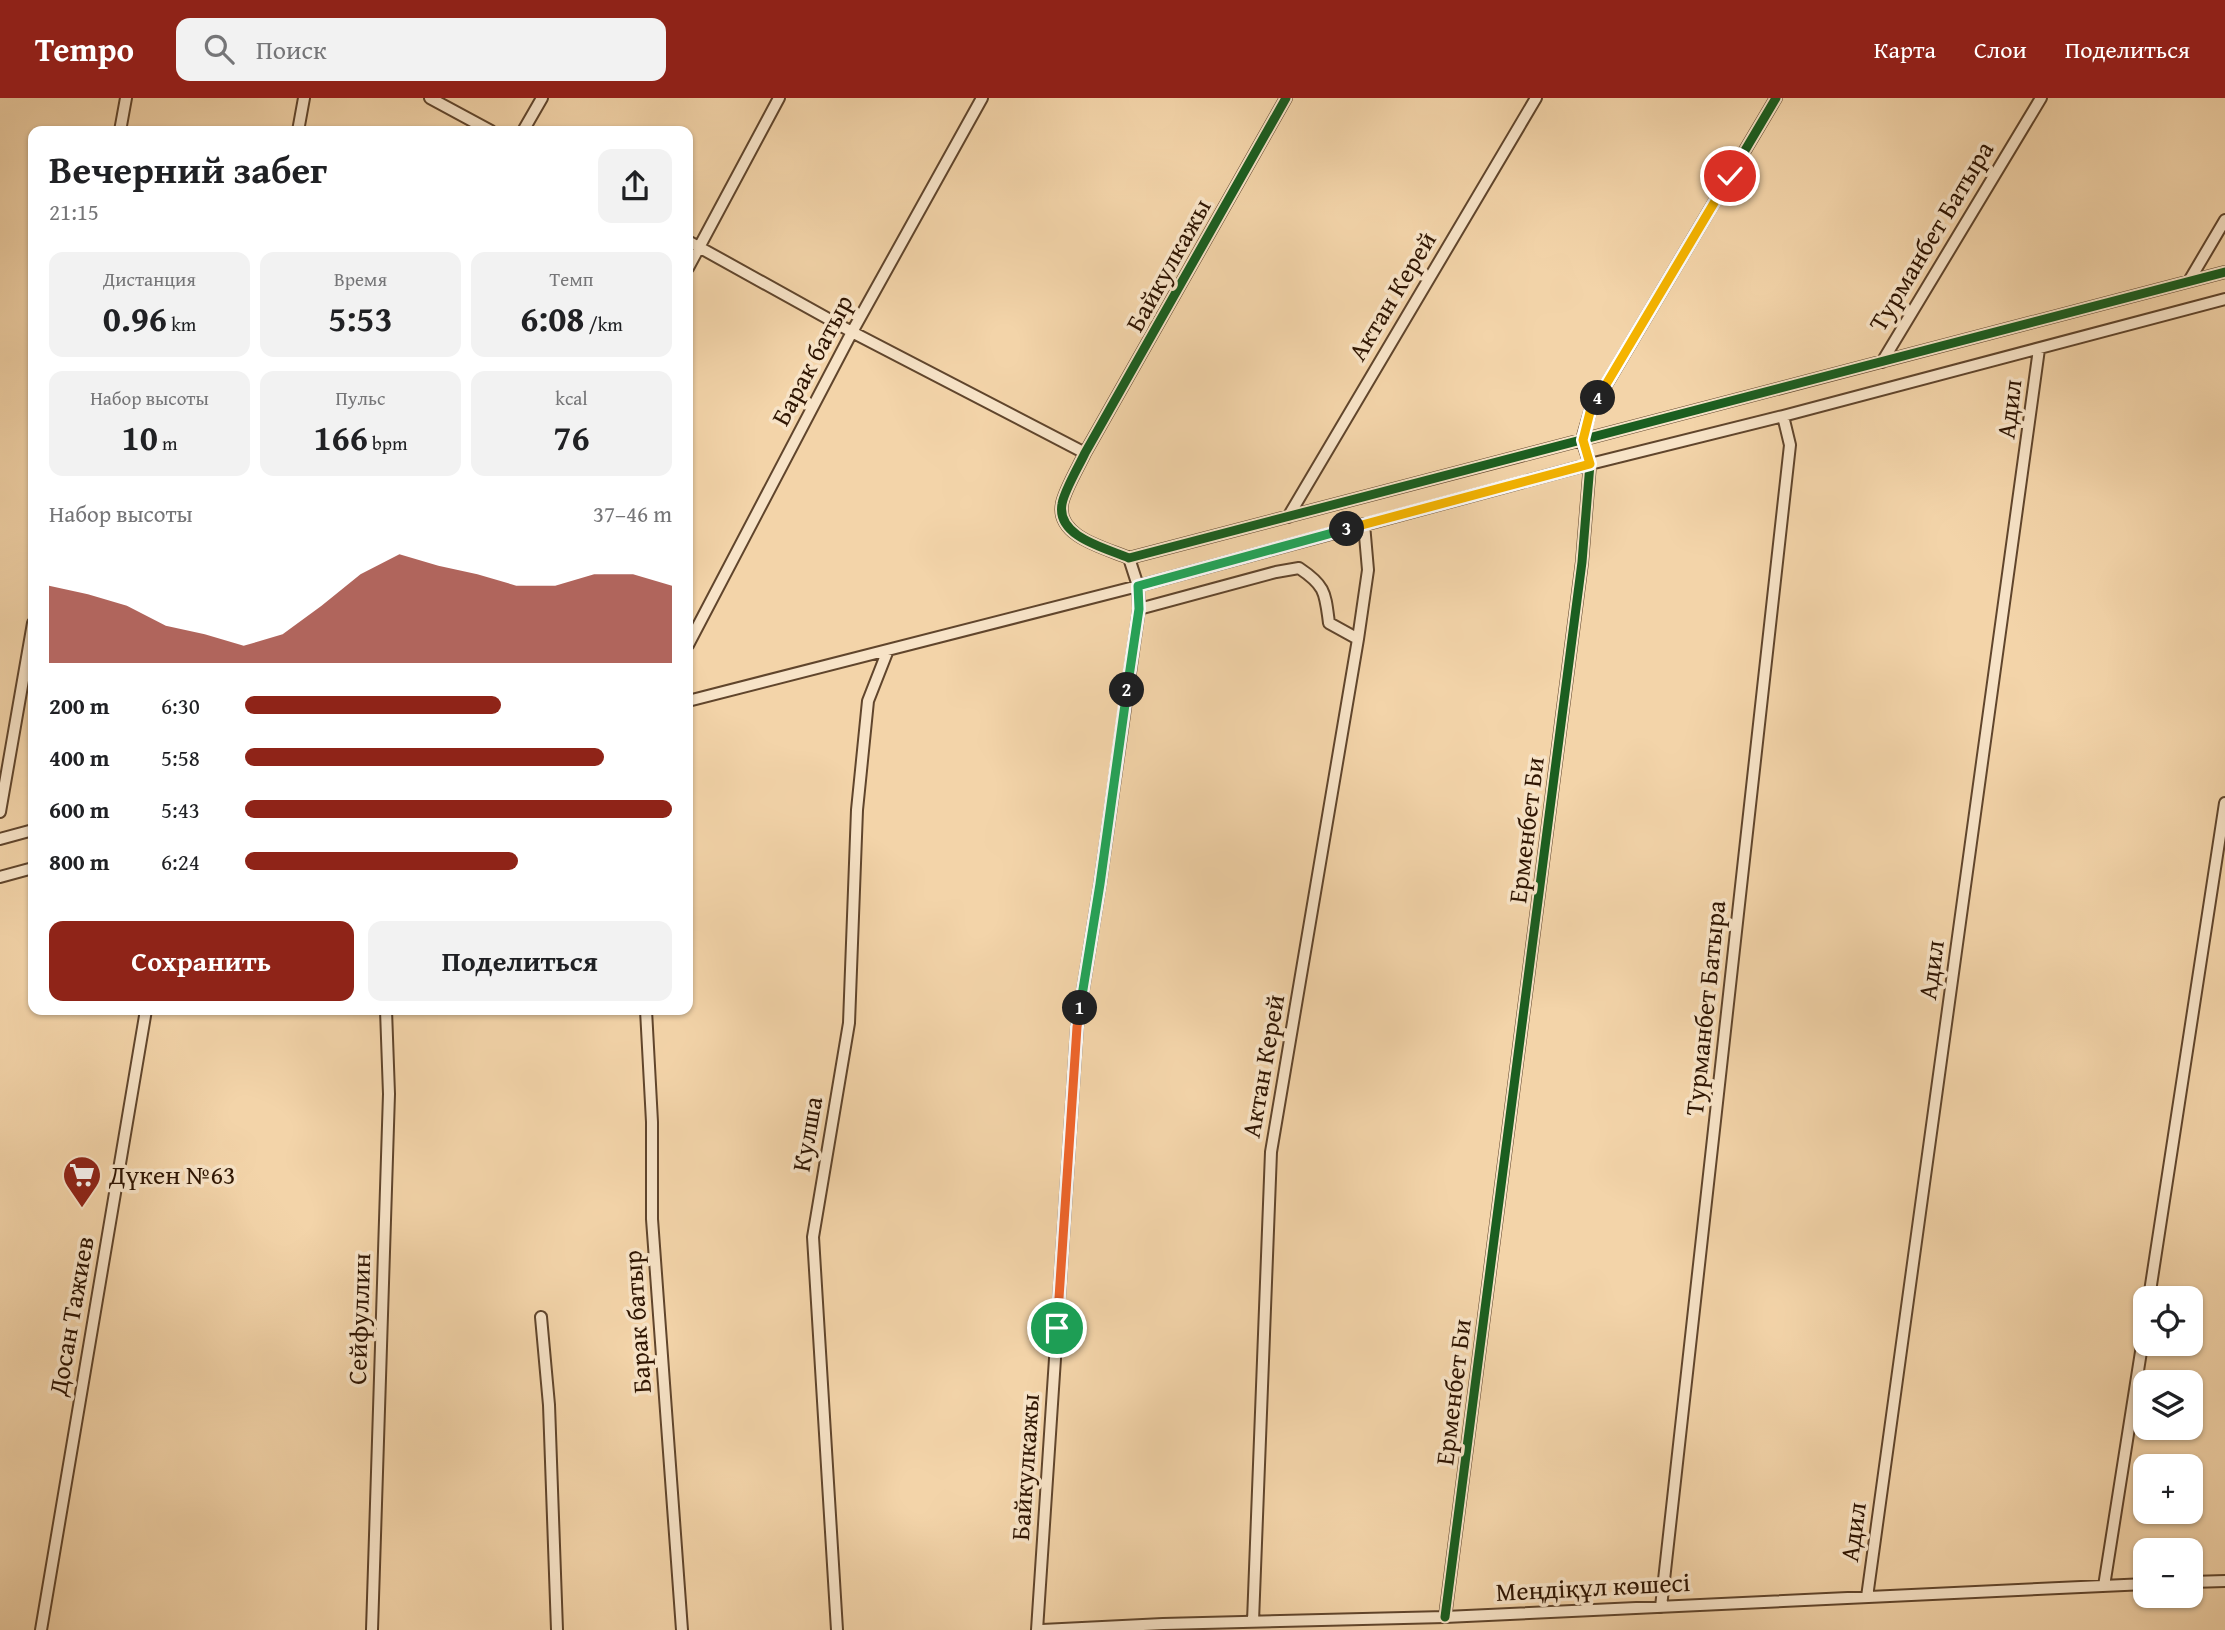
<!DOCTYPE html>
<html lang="ru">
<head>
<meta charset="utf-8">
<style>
	body { margin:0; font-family:"Gentium Book Plus",serif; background:#f2f2f2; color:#202124; height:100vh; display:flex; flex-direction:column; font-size:26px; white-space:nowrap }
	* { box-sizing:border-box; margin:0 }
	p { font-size:23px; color:#757577 }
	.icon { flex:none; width:38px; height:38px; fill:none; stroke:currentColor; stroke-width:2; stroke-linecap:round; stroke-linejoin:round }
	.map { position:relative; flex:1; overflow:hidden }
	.side { position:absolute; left:28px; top:28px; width:665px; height:889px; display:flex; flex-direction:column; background:#fff; border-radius:14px; box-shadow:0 2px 5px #0004 }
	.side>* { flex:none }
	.tools { position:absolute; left:2133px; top:1188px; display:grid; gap:14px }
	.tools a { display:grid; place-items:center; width:70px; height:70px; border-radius:14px; background:#fff; box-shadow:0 2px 5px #0004; font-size:35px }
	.pin { position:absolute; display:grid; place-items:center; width:60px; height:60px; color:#fff; margin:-30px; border:4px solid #fff; border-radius:50%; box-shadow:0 2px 7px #0007 }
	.km { position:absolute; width:35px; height:35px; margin:-18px; border-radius:50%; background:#222; color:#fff; font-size:19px; line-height:35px; text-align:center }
	.round { display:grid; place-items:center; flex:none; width:74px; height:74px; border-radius:14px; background:#f2f2f2 }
	.headline { display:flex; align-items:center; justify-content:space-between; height:119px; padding:0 21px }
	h1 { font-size:38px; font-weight:800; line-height:52px }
	.metrics { display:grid; grid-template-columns:repeat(3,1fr); gap:10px; height:119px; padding:7px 21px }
	.metrics div { display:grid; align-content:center; border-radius:14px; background:#f2f2f2; text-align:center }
	.metrics b { font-size:35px; font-weight:800 }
	.metrics small { font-size:19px; font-weight:400 }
	.metrics p { font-size:19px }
	.chart { height:196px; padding:14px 21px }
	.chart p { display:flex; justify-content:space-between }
	.chart svg { width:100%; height:126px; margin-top:7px; fill:#8f2418; opacity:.7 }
	.button { display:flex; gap:14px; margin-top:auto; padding:14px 21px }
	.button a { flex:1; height:80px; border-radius:14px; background:#8f2418; color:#fff; font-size:28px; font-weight:800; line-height:80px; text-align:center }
	.button a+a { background:#f2f2f2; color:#202124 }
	ul { padding:0 21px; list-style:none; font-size:23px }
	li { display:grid; grid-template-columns:112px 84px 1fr; align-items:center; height:52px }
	li i { height:18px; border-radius:9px; background:#8f2418 }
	header { display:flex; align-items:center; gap:42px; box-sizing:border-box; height:98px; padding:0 35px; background:#8f2418; color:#fff }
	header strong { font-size:33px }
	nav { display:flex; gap:38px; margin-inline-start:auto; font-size:24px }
	.search { width:490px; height:63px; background:#f2f2f2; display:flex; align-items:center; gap:18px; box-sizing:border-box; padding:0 24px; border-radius:14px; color:#757577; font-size:26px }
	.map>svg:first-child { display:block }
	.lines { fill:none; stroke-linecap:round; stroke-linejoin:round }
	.minor-casing { stroke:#60452c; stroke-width:14 }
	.minor { stroke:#f7e3c7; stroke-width:10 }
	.cycleway-casing { stroke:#f7e3c7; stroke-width:13 }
	.cycleway { stroke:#1b5e20; stroke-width:9 }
	.split-1-casing { stroke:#fff; stroke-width:14 }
	.split-2-casing { stroke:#fff; stroke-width:14 }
	.split-3-casing { stroke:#fff; stroke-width:14 }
	.split-4-casing { stroke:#fff; stroke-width:14 }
	.split-5-casing { stroke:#fff; stroke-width:14 }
	.split-1 { stroke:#f0652b; stroke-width:9 }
	.split-2 { stroke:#22a559; stroke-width:9 }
	.split-3 { stroke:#22a559; stroke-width:9 }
	.split-4 { stroke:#f5b400; stroke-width:9 }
	.split-5 { stroke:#f5b400; stroke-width:9 }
	.labels { text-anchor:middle; stroke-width:7; stroke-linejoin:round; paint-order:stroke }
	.street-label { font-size:26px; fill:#2f1502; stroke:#f7e3c7 }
	.poi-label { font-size:26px; fill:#2f1502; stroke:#f7e3c7; text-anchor:start }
</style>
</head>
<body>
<header>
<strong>Tempo</strong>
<div class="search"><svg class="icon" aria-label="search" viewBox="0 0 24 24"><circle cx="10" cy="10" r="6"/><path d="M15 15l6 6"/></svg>Поиск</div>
<nav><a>Карта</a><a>Слои</a><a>Поделиться</a></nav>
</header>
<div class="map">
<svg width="2225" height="1532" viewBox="0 0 2225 1532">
	<rect width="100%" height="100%" fill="#f3d4a9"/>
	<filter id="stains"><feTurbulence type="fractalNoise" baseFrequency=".00286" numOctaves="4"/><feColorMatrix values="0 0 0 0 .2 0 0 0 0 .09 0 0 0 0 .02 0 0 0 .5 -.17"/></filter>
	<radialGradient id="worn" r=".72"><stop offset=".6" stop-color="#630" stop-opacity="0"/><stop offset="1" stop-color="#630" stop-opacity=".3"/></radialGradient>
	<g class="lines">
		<defs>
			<path id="minor" d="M430,0L491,33
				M1286,0L1085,355C1079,368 1064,393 1062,406C1056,439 1106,450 1129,460L2225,174
				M120,33L126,0
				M298,33L304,0
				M523,33L542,0
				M688,143L852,234L1085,355
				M688,170L779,0
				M2189,183L2225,122
				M1882,264L2041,0
				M1288,419L1536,0
				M1139,511L1276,474L1299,470C1326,488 1325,495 1329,525L1358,541
				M688,547L852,234L982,0
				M688,603L1138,488L1590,366L1783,318L2225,201
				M0,714L33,525
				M0,741L33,732
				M0,779L33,770
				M646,912L652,1024V1121L682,1532
				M2149,1200L2225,705
				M541,1219L549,1307L557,1532
				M2191,1484L2225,1483
				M2104,1488L2146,1222
				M1867,1499L2039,251
				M1661,1509L1790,347L1783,318
				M1445,1519L1582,464L1590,366L1582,342L1590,314L1776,0
				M1253,1523L1271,1054L1358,541L1368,472L1364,426
				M41,1532L146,912
				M372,1532L389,996L386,912
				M837,1532L813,1139L849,925L857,712L868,603L888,552
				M1037,1532L1077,929L1100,786L1139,511L1138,488L1129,460
				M1042,1532L1163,1526L1445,1519L2146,1486"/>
		</defs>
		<!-- minor casing -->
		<use href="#minor" class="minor-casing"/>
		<!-- minor -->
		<use href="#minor" class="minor"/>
		<defs>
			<path id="cycleway" d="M1286,0L1085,355C1079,368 1064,393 1062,406C1056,439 1106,450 1129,460L2225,174
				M1445,1519L1582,464L1590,366L1582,342L1590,314L1776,0"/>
		</defs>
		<!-- cycleway casing -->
		<use href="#cycleway" class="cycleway-casing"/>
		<!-- cycleway -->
		<use href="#cycleway" class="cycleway"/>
	</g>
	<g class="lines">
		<defs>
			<path id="split-1" d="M1057,1230L1077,929L1080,910"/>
			<path id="split-2" d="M1080,910L1100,786L1127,592"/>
			<path id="split-3" d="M1127,592L1139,511L1138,488L1347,431"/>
			<path id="split-4" d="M1347,431L1590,366L1583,342L1590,314L1598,300"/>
			<path id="split-5" d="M1598,300L1730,78"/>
		</defs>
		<!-- split-1 casing -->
		<use href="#split-1" class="split-1-casing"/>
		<!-- split-2 casing -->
		<use href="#split-2" class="split-2-casing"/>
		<!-- split-3 casing -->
		<use href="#split-3" class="split-3-casing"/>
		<!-- split-4 casing -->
		<use href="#split-4" class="split-4-casing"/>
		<!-- split-5 casing -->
		<use href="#split-5" class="split-5-casing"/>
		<!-- split-1 -->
		<use href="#split-1" class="split-1"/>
		<!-- split-2 -->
		<use href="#split-2" class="split-2"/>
		<!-- split-3 -->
		<use href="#split-3" class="split-3"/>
		<!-- split-4 -->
		<use href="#split-4" class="split-4"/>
		<!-- split-5 -->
		<use href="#split-5" class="split-5"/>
	</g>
	<!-- icons -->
	<defs>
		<symbol id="supermarket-pin" viewBox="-11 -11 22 30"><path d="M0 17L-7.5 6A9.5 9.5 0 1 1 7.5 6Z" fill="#8f2418" stroke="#f7e3c7"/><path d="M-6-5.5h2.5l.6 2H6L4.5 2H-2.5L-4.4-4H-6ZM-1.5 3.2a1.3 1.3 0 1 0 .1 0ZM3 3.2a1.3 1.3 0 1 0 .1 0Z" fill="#fff"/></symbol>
	</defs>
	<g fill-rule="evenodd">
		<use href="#supermarket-pin" x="60" y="1055" width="44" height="60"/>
	</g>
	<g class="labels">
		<!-- street labels -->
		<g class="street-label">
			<text transform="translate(1931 138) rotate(-59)" y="9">Турманбет Батыра</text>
			<text transform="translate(1168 167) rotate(-61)" y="9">Байкулкажы</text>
			<text transform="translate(1392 198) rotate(-59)" y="9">Актан Керей</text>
			<text transform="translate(812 262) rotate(-62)" y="9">Барак батыр</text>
			<text transform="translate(2009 311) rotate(-83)" y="9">Адил</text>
			<text transform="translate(1526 732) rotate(-83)" y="9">Ерменбет Би</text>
			<text transform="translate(1931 872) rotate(-82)" y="9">Адил</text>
			<text transform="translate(1705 910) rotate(-84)" y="9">Турманбет Батыра</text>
			<text transform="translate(1263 968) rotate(-80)" y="9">Актан Керей</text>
			<text transform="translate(807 1036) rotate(-80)" y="9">Кулша</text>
			<text transform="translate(71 1218) rotate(-80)" y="9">Досан Тажиев</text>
			<text transform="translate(359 1221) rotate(-88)" y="9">Сейфуллин</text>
			<text transform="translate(637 1224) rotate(-94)" y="9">Барак батыр</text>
			<text transform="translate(1453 1294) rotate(-83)" y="9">Ерменбет Би</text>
			<text transform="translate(1025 1369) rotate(-86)" y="9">Байкулкажы</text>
			<text transform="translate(1853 1434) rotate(-82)" y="9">Адил</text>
			<text transform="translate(1593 1489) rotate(-3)" y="9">Меңдіқұл көшесі</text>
		</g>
		<!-- poi labels -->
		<g class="poi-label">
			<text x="109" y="1086">Дүкен №63</text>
		</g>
	</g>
	<rect width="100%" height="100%" filter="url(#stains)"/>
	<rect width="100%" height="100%" fill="url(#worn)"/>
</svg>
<div class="tools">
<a><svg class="icon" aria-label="locate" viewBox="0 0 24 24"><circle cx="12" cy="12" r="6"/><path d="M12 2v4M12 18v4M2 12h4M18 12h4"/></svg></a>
<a><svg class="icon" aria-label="layers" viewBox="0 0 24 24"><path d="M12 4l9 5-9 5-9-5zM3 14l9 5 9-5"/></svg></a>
<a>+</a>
<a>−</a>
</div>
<div class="pin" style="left:1057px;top:1230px;background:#1e9e55"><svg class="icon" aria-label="arrive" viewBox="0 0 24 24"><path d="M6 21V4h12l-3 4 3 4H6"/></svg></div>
<div class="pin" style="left:1730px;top:78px;background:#d93025"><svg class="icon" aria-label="check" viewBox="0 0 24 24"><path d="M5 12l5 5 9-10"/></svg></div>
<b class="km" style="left:1080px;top:910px">1</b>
<b class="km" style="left:1127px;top:592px">2</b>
<b class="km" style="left:1347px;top:431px">3</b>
<b class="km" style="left:1598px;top:300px">4</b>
<section class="side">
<div class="headline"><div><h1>Вечерний забег</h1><p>21:15</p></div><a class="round"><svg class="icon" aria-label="share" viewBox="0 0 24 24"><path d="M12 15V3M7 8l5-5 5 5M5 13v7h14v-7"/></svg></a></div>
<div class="metrics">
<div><p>Дистанция</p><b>0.96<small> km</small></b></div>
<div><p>Время</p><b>5:53</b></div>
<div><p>Темп</p><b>6:08<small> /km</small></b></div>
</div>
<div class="metrics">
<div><p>Набор высоты</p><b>10<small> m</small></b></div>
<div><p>Пульс</p><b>166<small> bpm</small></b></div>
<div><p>kcal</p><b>76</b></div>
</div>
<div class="chart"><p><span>Набор высоты</span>37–46 m</p>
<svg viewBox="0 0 160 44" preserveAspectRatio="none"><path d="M0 44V17L10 20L20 24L30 31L40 34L50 38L60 34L70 24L80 13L90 6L100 10L110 13L120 17L130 17L140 13L150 13L160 17V44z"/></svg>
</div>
<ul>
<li><b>200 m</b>6:30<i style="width:60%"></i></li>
<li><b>400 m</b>5:58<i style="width:84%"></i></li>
<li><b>600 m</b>5:43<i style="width:100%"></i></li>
<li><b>800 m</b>6:24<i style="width:64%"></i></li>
</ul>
<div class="button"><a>Сохранить</a><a>Поделиться</a></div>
</section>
</div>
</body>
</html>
